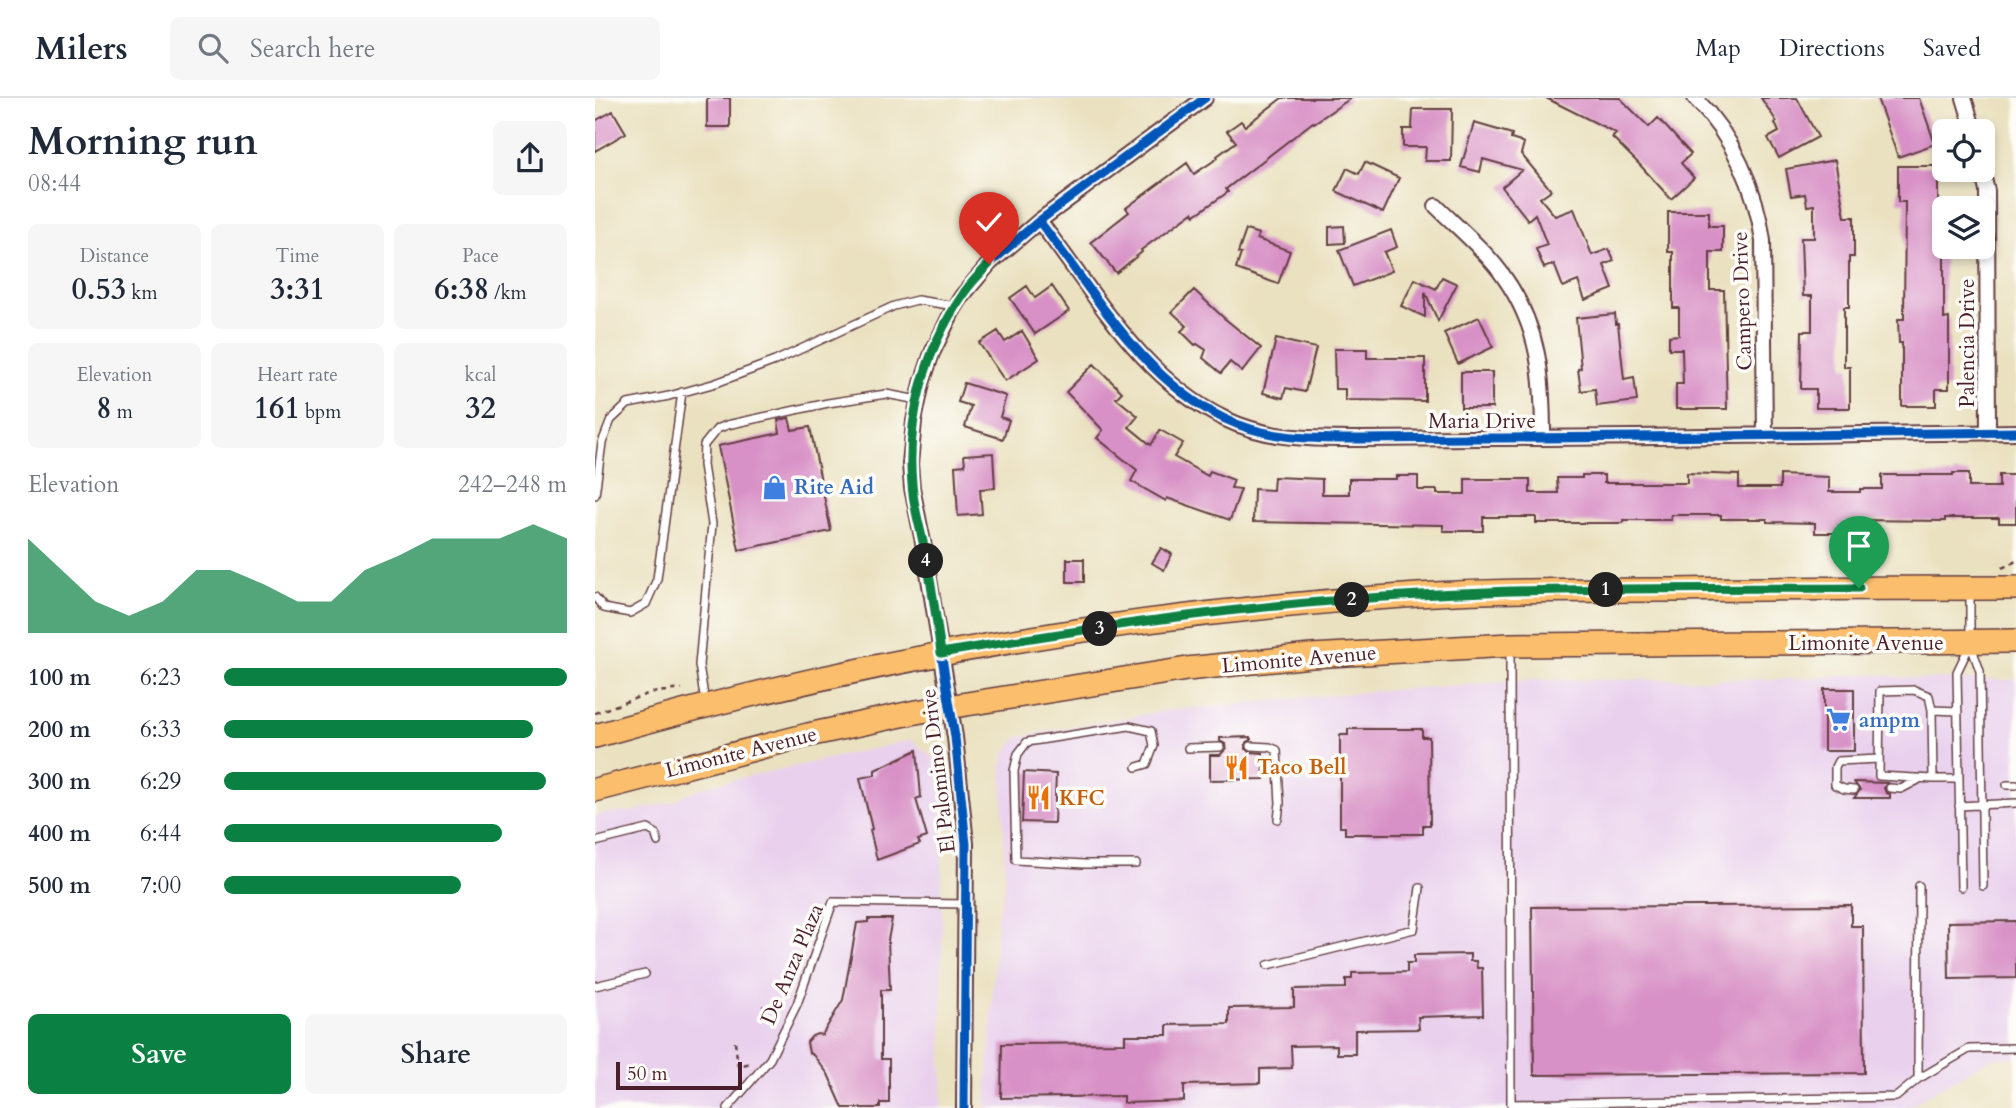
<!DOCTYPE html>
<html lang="en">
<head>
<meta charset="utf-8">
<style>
	body { margin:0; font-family:Cardo,serif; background:#f6f6f7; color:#1f2937; height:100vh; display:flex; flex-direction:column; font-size:26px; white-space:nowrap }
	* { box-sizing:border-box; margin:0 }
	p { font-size:23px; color:#747a83 }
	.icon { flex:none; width:38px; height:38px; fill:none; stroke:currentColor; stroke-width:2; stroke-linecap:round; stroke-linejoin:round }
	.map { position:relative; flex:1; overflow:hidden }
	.side { display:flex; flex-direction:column; background:#fff; width:595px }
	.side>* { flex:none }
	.buttons { position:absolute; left:1337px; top:21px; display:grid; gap:14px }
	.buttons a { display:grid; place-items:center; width:63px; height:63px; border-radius:10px; background:#fff; box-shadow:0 4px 10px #0003; font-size:35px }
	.scale { position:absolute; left:21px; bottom:18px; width:126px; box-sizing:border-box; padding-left:7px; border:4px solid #4a1f2b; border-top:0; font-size:19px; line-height:24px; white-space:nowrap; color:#4a1f2b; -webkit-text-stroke:5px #fdfcf7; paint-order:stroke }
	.pin { position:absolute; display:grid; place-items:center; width:60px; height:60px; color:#fff; margin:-72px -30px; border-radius:50% 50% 50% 0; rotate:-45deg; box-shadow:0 0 7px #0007 }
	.pin .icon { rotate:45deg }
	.km { position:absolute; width:35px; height:35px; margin:-18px; border-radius:50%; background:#222; color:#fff; font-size:19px; line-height:35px; text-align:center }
	.round { display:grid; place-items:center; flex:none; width:74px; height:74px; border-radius:10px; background:#f6f6f7 }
	.overview { display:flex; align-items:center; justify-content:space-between; height:119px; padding:0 28px }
	h1 { font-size:38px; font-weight:700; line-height:52px }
	.metrics { display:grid; grid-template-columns:repeat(3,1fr); gap:10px; height:119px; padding:7px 28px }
	.metrics div { display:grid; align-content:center; border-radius:10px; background:#f6f6f7; text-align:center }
	.metrics b { font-size:30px; font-weight:700 }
	.metrics small { font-size:19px; font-weight:400 }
	.metrics p { font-size:19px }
	.chart { height:196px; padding:14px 28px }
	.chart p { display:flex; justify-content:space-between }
	.chart svg { width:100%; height:126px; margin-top:7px; fill:#0b8043; opacity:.7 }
	.cta { display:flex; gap:14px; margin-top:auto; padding:14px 28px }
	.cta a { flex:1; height:80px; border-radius:10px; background:#0b8043; color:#fff; font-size:28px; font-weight:700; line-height:80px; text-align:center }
	.cta a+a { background:#f6f6f7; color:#1f2937 }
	ul { padding:0 28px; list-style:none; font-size:23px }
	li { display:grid; grid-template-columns:112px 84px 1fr; align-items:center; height:52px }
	li i { height:18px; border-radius:9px; background:#0b8043 }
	header { display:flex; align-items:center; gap:42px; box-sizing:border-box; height:98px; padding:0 35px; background:#fff; border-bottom:2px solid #e0e1e3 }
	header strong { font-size:33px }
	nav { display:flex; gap:38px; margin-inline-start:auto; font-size:24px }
	.search { width:490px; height:63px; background:#f6f6f7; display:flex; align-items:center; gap:18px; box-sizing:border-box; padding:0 24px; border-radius:10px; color:#747a83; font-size:26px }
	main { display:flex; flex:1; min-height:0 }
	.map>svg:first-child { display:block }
	.built { fill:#e9d1ed }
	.building { fill:#d891c6 }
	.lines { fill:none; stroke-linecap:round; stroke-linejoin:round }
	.service-casing { stroke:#623c41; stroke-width:10 }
	.minor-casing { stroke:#623c41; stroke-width:18 }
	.primary-casing { stroke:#623c41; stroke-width:26 }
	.path { stroke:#623c41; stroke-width:2.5; stroke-dasharray:5 5; stroke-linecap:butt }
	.service { stroke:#fff; stroke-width:7 }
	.minor { stroke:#fff; stroke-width:14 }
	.primary { stroke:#fabe6d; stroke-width:23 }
	.cycleway-casing { stroke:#fdfcf7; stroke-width:13 }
	.cycleway { stroke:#0057b8; stroke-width:9 }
	.route-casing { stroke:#fff; stroke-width:14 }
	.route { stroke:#0b8043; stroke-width:9 }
	.labels { text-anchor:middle; stroke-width:7; stroke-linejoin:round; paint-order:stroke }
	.street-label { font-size:21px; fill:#4a1f2b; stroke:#fdfcf7 }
	.shop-label { font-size:21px; font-weight:bold; fill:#366cbe; stroke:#fdfcf7; text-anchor:start }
	.food-label { font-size:21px; font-weight:bold; fill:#c56008; stroke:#fdfcf7; text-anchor:start }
</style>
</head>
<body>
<header>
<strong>Milers</strong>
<div class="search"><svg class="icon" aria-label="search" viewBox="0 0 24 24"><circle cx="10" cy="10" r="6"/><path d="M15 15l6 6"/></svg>Search here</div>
<nav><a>Map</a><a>Directions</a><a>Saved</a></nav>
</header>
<main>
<section class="side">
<div class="overview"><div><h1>Morning run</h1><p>08:44</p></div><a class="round"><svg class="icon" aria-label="share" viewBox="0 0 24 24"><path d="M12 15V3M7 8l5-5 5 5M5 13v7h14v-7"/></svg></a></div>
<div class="metrics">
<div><p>Distance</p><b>0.53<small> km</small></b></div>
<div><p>Time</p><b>3:31</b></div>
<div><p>Pace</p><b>6:38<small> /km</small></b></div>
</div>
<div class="metrics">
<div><p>Elevation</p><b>8<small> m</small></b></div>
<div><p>Heart rate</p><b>161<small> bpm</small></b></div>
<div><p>kcal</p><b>32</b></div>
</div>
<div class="chart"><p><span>Elevation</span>242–248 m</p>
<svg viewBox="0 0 160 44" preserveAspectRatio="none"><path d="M0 44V11L10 22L20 33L30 38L40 33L50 22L60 22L70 27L80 33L90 33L100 22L110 17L120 11L130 11L140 11L150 6L160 11V44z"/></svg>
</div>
<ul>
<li><b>100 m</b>6:23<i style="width:100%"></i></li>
<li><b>200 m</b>6:33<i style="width:90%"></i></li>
<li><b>300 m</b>6:29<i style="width:94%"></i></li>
<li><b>400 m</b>6:44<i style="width:81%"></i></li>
<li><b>500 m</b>7:00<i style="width:69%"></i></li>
</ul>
<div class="cta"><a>Save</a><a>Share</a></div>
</section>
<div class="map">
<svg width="1421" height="1010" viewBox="0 0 1421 1010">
	<rect width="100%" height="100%" fill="#fdfcf7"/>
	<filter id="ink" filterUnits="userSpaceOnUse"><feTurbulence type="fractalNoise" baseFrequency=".0143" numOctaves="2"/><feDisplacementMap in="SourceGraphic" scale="14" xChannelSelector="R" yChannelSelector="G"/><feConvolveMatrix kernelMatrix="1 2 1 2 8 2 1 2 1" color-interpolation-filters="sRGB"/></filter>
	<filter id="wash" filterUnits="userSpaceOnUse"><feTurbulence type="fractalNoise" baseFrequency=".00686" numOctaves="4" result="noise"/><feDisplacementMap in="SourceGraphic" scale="28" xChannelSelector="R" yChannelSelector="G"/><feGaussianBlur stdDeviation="1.57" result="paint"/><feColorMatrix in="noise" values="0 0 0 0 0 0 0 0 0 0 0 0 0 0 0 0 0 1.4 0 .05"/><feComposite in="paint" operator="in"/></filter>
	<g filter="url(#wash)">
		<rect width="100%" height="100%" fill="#eae1c0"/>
		<!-- built -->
		<path class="built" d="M1274,576L1327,581L1421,582V960H1395L1311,1010H391L402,818L410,789L407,667L411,654L424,639L569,613L770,594L935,582L1199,581Z
			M316,642L339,660L343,669L347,713V1010H0V719L11,715L36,714L80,703L93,695L112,688Z"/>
		<g id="blocks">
			<!-- building -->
			<path class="building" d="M112,0H135V29H112Z
				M687,0H756L719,25L718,24L631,91L633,94L600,117L598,114L546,152L547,154L521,175L496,144L534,114L531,110L592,65L599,76L623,60L622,58L641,44L632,33L646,23L650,28Z
				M951,0H1025L1054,29L1063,20L1096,56L1086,65L1099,80L1076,101L1045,67L1017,39L1021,35Z
				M1166,0H1202L1223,39L1184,60L1173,40L1184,34L1180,25L1182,24Z
				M1282,0H1324L1340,46L1303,59Z
				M818,11H857L856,63H830L831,49H808V31H817Z
				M18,13L31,35L0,53V23Z
				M879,25L917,36L916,41L929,45L926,56L956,92L945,100L960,118L979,111L997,157L1014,151L1019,163L1009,167L1018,191L990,202L983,183L968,189L959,166L949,170L941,151L952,147L940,116L933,122L907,89L927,72L888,61L885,74L866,69Z
				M1240,62L1250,119H1259V159H1254V209H1249V269H1255V310H1221V291H1206L1207,233H1217V198H1208L1206,140H1219V107L1212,108L1210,96L1196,98L1191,71Z
				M770,64L804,80L788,115L741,93L752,70L764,76Z
				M1303,68H1343V117H1349V221L1354,220V291H1341V308H1307V245H1304L1303,221H1309L1310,104H1303Z
				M1073,114H1114V128H1128V154H1115V192H1129L1132,311H1081V286H1088L1087,251H1074V238L1084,237V210H1078V154H1073Z
				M749,128L750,145L734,146V129Z
				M651,132L664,136L662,141L695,153L683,186L641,171L646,156L643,155Z
				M796,132L802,149L789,154L797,173L758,188L744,152Z
				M847,179L862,186L843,223L830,194V219L806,208L820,181L841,191Z
				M432,188L440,200L457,188L474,213L440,236L415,200Z
				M599,192L629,220L666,250L647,274L635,264L626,275L608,260L611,252L602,246L600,247L586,233L592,228L577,214Z
				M1020,216L1021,226H1023L1029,281L1039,279L1042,303L1002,308L1000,291L986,293L983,271L986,270L981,220Z
				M884,219L898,249L863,266L849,235Z
				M403,233L410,244L427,233L444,261L410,283L384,245Z
				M681,241L721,250L710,294L691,290L688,300L668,295Z
				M739,251H772V260H830V303L750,302V291H740Z
				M499,266L527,294L521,300L543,318L534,329L556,347L565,332L588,345L579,359L613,378L615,373L639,382L636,390L646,391L635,422L572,400L571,403L536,383L542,372L502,340L508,332L471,294Z
				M866,274H897V310H866Z
				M369,285L411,298L405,319L414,322L408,341L370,329L376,308L363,304Z
				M194,320L197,332L215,329L236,433L144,452L123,348L185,335L183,322Z
				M398,355L400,390L385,391L387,416L363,418L360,368L370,367L369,357Z
				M1092,375L1144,377V390H1185V377L1234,379V394H1265V391H1287V377H1358V375H1374V389H1404V377H1421V425H1404V420H1350V423L1259,422V424H1250V435H1220V425L1172,424V421H1126V417H1076V422H1028V425H941V419H888V433H848V427L658,424L659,391L678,392L679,379L727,381V396H754V381H801V378H823V392H842V396H870V381H935V395H963L962,380H987V377H1009V385H1092Z
				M566,450L577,456L569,472L557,465Z
				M472,461H489V484H472Z
				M1229,591H1259V653H1229Z
				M753,631H827V639H834L835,727H828V736H750V729H745V637H753Z
				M656,639V642L651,645L650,650L655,654L668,655L669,681L615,682V657H625L631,651L630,646L625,643V640Z
				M322,652L326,699L321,701L332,739L323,742L325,746L282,762L275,732L277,731L265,680L280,677V672Z
				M429,674L461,676L459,725L427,724Z
				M1259,684L1292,685L1289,690L1291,695L1295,696V700H1259L1265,692Z
				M1256,807V828H1268L1269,975L939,977L937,809Z
				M273,821H297L293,842L295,892H286V961H294V1005H285V1010H248L233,976L218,957L214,955L212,944L217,938L222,936L227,937L248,902L262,825L273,824Z
				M1421,823V880L1354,881L1353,824Z
				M875,856V863H881L882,870H887L888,917L823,919L824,931L760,932V956H742V947L696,948L697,970L665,971V985L589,987V1003L528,1005V998L406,1000L407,946L530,945V937H572V927L634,926V910L699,909V891L751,890V881H757V875L812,874V865H819V857Z"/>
		</g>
	</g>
	<g filter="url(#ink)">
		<use href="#blocks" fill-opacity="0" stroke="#623c41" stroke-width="2"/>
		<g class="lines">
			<defs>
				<path id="service" d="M0,397L7,345L16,322L33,306L74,298L121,285L180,263L299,208L322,202L360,208
					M1375,493V545L1385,573L1388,788
					M0,499L9,510L35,515L51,506L62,481L87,294
					M915,552L916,1006L1301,999L1323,981L1324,788
					M110,604L104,567L117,426L108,367L109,347L122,331L132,327L233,305L291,296L323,302
					M1337,612L1363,613
					M656,648L675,649L682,652L685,705L683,721
					M593,650L625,649
					M1338,681L1284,678L1285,593L1319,592L1334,598L1337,612L1338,681H1364
					M1412,687H1421
					M1295,690L1306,691L1323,682
					M1259,692L1249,691L1240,687V669L1243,663L1284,661
					M1364,708L1421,705
					M0,744L53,731L60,735L63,744
					M541,766H489L421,762L419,673L423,656L432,644L534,628L556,633L559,648L552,666L542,669
					M1366,789L1362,574L1374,549
					M673,867L819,831L825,790
					M0,888L50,876
					M1323,981L1374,951L1421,950
					M133,1010L175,961L202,906L238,804L371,806"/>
				<path id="minor" d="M1100,0C1138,39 1161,90 1168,143L1170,339
					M1369,0L1379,33
					M1387,72L1392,93L1393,335
					M841,108C862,129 893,155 909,179C945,230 948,280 948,340
					M444,123C499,193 546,281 630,321C674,342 718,341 766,341C804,341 841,340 879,340C1060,340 1240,336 1421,334
					M369,1010L371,746L360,639L328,444L317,390L315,366L319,323L327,285L337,255L357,214L367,198L394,166L444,123L610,0"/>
				<path id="primary" d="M0,638C268,561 544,514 823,497C904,492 986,492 1068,492C1185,490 1303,490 1421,490
					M0,692L213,637L321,614L592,571L716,558L915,547L1421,543"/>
			</defs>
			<!-- service casing -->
			<use href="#service" class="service-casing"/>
			<!-- minor casing -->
			<use href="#minor" class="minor-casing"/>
			<!-- primary casing -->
			<use href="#primary" class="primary-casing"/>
			<!-- path -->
			<path class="path" d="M1407,470L1421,463
				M0,615L55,595L87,591
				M167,909L179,906L187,910
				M140,944L143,968L156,965"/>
			<!-- service -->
			<use href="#service" class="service"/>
			<!-- minor -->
			<use href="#minor" class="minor"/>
			<!-- primary -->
			<use href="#primary" class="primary"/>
			<defs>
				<path id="cycleway" d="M444,123C499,193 546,281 630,321C674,342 718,341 766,341C804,341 841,340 879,340C1060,340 1240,336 1421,334
					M369,1010L371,746L360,639L328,444L317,390L315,366L319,323L327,285L337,255L357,214L367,198L394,166L444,123L610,0"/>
			</defs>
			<!-- cycleway casing -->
			<use href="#cycleway" class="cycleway-casing"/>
			<!-- cycleway -->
			<use href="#cycleway" class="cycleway"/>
		</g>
	</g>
	<g class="lines" filter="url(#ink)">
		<defs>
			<path id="route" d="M394,166C385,176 374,186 367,198C330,252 311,322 317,386C318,406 324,425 328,444C336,480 341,518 346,555C504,528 665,505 825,497C971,489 1118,491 1264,490"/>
		</defs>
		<!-- route casing -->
		<use href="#route" class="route-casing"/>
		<!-- route -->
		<use href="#route" class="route"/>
	</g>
	<!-- icons -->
	<defs>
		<symbol id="shop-bare" viewBox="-9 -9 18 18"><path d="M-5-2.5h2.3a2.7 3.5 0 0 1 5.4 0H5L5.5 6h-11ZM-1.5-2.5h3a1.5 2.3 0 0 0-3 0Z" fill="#3f7fe0" stroke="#fdfcf7" stroke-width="2.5" paint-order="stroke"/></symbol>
		<symbol id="supermarket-bare" viewBox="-9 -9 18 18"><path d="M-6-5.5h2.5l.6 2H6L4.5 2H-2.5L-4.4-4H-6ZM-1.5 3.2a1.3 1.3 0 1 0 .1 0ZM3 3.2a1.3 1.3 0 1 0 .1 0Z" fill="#3f7fe0" stroke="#fdfcf7" stroke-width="2.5" paint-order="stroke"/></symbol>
		<symbol id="restaurant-bare" viewBox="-9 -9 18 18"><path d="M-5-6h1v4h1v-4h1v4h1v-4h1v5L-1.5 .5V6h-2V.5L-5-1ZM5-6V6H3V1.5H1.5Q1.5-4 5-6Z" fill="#e8710a" stroke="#fdfcf7" stroke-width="2.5" paint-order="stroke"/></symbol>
	</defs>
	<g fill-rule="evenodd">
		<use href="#shop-bare" x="162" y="372" width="35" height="35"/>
		<use href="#supermarket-bare" x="1226" y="604" width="35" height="35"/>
		<use href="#restaurant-bare" x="624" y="652" width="35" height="35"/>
		<use href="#restaurant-bare" x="426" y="682" width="35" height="35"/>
	</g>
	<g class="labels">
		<!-- street labels -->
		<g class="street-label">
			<text transform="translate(1147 203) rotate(-92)" y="7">Campero Drive</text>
			<text transform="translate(1372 245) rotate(-90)" y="7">Palencia Drive</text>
			<text x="887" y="330">Maria Drive</text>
			<text x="1271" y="552">Limonite Avenue</text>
			<text transform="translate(704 561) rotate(-5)" y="7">Limonite Avenue</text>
			<text transform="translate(146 654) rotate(-14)" y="7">Limonite Avenue</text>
			<text transform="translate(343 673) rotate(-97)" y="7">El Palomino Drive</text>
			<text transform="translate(197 866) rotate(-67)" y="7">De Anza Plaza</text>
		</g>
		<!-- shop labels -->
		<g class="shop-label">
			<text x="199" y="396">Rite Aid</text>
			<text x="1264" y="629">ampm</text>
		</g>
		<!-- food labels -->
		<g class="food-label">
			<text x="662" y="676">Taco Bell</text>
			<text x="464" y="707">KFC</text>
		</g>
	</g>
</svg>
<div class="buttons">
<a><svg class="icon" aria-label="locate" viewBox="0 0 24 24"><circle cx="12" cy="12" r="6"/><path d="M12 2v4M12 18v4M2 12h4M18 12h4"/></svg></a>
<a><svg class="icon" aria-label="layers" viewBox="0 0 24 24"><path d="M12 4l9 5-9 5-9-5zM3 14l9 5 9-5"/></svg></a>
</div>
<div class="scale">50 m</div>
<div class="pin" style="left:1264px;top:490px;background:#1e9e55"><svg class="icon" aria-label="arrive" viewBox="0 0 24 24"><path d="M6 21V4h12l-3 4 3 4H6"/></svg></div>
<div class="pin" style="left:394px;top:166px;background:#d93025"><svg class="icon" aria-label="check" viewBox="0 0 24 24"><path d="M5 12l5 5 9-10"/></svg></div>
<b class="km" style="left:1011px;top:492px">1</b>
<b class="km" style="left:757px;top:502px">2</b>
<b class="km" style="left:505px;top:531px">3</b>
<b class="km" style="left:331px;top:463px">4</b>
</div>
</main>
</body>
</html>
